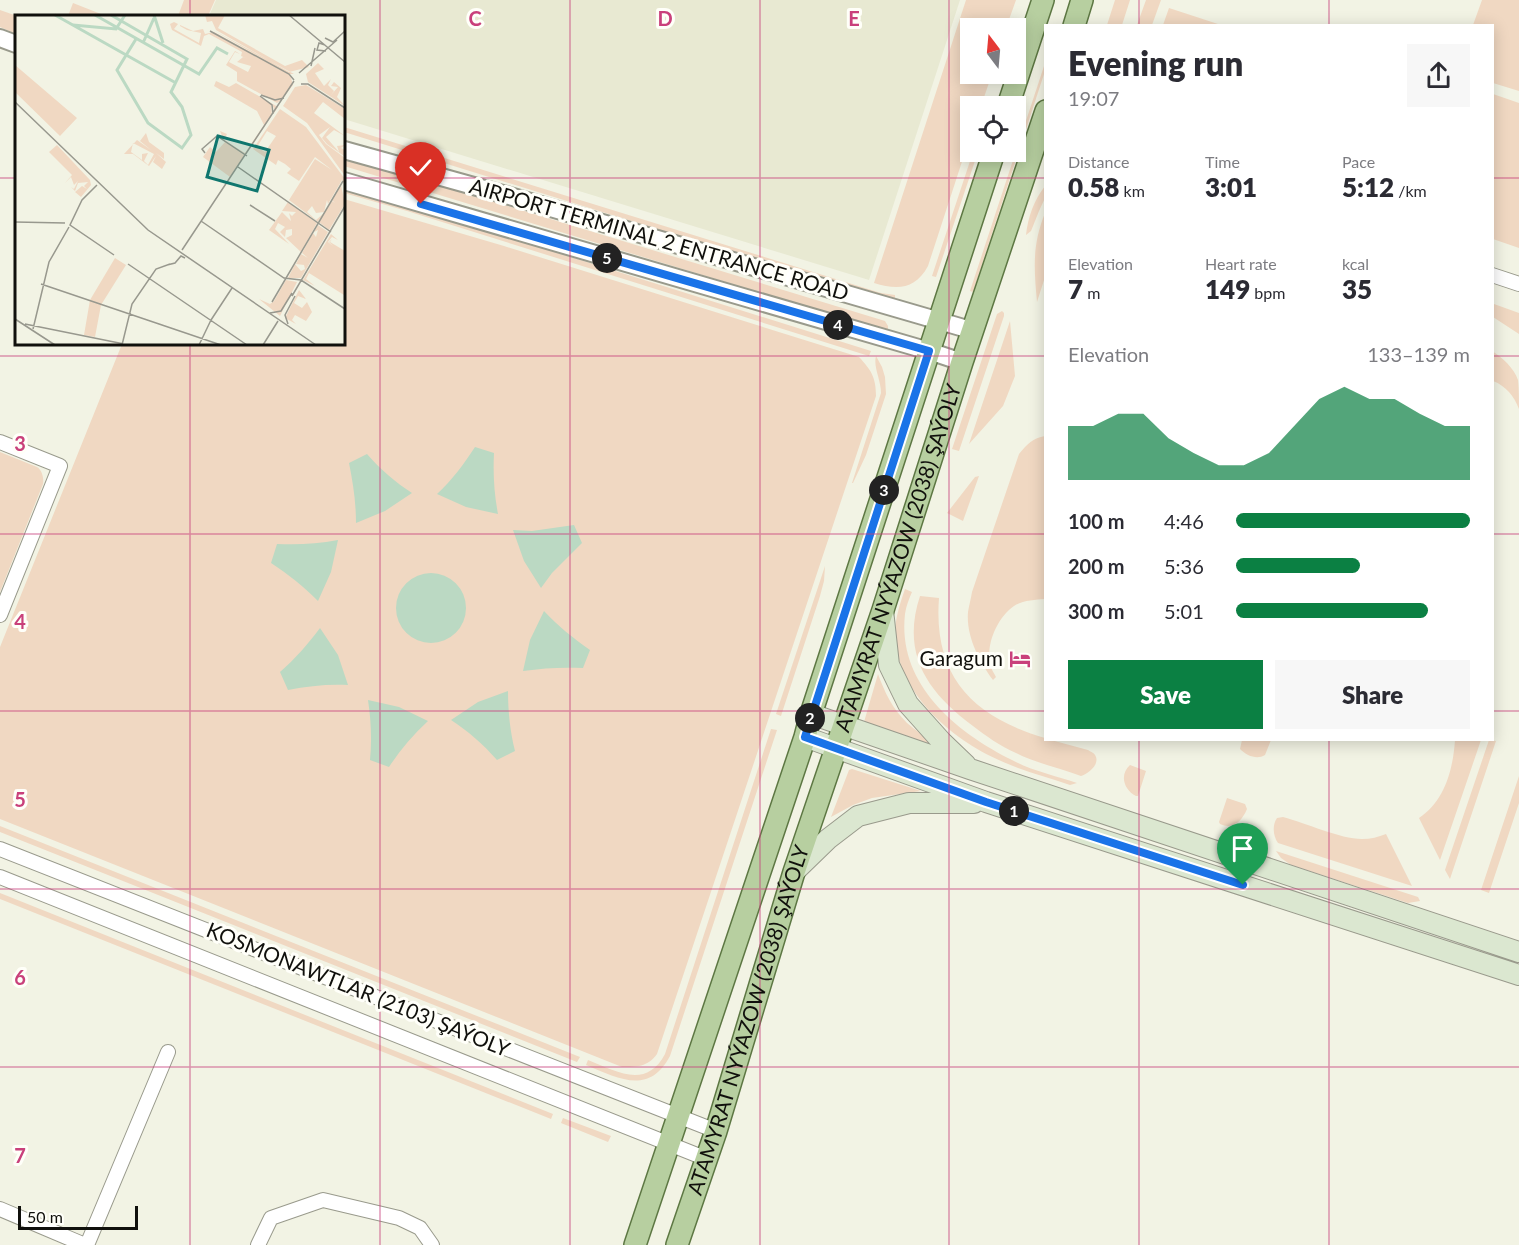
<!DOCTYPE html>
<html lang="en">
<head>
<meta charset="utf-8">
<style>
	body { margin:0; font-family:Lato,sans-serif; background:#f7f7f7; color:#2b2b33; height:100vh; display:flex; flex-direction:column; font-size:22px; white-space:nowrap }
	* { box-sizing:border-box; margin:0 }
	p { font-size:20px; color:#7c7c81 }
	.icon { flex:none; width:33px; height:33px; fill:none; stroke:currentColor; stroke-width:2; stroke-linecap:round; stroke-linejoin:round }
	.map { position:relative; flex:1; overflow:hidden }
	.drawer { position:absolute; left:1044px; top:24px; width:450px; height:717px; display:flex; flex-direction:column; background:#fff; border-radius:0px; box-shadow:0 3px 15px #0003 }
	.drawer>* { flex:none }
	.needle { width:39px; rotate:344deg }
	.buttons { position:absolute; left:960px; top:18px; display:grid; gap:12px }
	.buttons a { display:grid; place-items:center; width:66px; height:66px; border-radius:0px; background:#fff; box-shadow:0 3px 15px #0003; font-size:30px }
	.scale { position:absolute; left:18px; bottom:15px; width:120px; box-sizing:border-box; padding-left:6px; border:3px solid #10100c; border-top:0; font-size:16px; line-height:21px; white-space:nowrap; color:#10100c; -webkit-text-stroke:4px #fffff9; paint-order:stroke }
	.pin { position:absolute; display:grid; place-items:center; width:51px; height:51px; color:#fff; margin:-62px -26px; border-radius:50% 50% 50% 0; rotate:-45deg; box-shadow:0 0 6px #0007 }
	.pin .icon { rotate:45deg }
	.km { position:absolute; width:30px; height:30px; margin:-15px; border-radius:50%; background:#222; color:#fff; font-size:16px; line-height:30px; text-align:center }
	.round { display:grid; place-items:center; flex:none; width:63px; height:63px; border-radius:0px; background:#f7f7f7 }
	.headline { display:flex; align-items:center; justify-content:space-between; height:102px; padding:0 24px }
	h1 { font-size:33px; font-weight:800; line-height:45px }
	.stats { display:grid; grid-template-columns:repeat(3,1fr); gap:9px; height:102px; padding:6px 24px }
	.stats div { display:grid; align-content:center }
	.stats b { font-size:26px; font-weight:800 }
	.stats small { font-size:16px; font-weight:400 }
	.stats p { font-size:16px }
	.chart { height:168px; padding:12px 24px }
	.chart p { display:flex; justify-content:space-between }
	.chart svg { width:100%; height:108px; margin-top:6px; fill:#0b8043; opacity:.7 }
	.cta { display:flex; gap:12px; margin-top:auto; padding:12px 24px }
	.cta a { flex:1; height:69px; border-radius:0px; background:#0b8043; color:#fff; font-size:24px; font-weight:800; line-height:69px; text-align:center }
	.cta a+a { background:#f7f7f7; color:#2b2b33 }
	ul { padding:0 24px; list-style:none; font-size:20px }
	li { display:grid; grid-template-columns:96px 72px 1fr; align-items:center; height:45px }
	li i { height:15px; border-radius:8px; background:#0b8043 }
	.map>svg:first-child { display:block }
	.built { fill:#e8e9d2 }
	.green { fill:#f0d8c2 }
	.water { fill:#bbd9c3 }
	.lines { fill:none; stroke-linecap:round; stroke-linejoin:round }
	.minor-casing { stroke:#999a8c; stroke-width:16 }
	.tertiary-casing { stroke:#999a8c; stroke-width:20 }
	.secondary-casing { stroke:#999a8c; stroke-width:22 }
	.primary-casing { stroke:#5d7743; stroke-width:24 }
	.minor { stroke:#fff; stroke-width:14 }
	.tertiary { stroke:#fff; stroke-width:16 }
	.secondary { stroke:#dbe7d0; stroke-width:20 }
	.primary { stroke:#b7cfa0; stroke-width:21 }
	.route-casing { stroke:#fff; stroke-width:12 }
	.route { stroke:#1a73e8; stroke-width:8 }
	.grid { fill:none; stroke:#c9407b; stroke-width:1.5; stroke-opacity:0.55 }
	.labels { text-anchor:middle; stroke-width:6; stroke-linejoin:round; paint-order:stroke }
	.street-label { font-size:21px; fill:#10100c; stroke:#fffff9 }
	.poi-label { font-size:21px; fill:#10100c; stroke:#fffff9; text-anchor:end }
	.inset-river { fill:none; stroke:#bbd9c3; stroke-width:3 }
	.inset-road { fill:none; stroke:#98988e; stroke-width:1.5 }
	.view { fill:#0f766e; fill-opacity:0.15; stroke:#0f766e; stroke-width:3 }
	.inset-edge { fill:none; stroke:#10100c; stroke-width:3 }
	.grid-label { font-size:20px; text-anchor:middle; font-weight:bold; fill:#c9407b; stroke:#fffff9; stroke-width:6; stroke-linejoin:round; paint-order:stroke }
</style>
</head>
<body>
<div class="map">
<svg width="1519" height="1245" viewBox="0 0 1519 1245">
	<rect width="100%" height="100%" fill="#f2f3e4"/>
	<!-- built -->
	<path class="built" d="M216,0H960L869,280L344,119V16H209Z"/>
	<!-- green -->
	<path class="green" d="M184,0H215L208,16H178Z
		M966,0H1016L1006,28H970V74H992L981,106H970V137L928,266C915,290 897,290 874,283Z
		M1115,0H1130L1122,25H1107Z
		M1146,0H1161L1152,25H1137Z
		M1482,0H1519V91L1493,83L1492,26L1473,25Z
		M73,3L106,16H68Z
		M1169,8L1221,25H1163Z
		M0,10L17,16L16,34L0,27Z
		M1045,63V71L973,292L970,291Z
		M1493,94L1519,103V248L1493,239Z
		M344,127L881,293L895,295V300L880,298L344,132Z
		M973,152H978L936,277L932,276Z
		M344,156L885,321L888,326V329L883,330L344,166Z
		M1045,186V198L1039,211L1031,231L1026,235C1028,217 1034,200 1045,186Z
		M344,187L408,206L871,351L869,356L407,211L344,193Z
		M344,199L504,246L859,357C871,370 876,377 876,396L657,1054C648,1067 636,1067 622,1067L0,819V647L122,344H344Z
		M1045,213V277L1037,302C1034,268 1032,245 1045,213Z
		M1494,304L1519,313V334L1493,317V304Z
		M1002,311L1004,313V316L959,451L952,449L997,314Z
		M1010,321L1015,376L1003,406L969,444Z
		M1492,351C1502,357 1514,368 1518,380C1519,388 1519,400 1519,409C1514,396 1506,386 1493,381Z
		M876,356L882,367L885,377L886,394L866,455L853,483H852L881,393C881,380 873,367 876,356Z
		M1045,436L1046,517L1044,526L1046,541L1045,599C1035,600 1023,600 1014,606C997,618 986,644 990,664C991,669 994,673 996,677L993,680C979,661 966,636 968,612C969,605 971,599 972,592L1019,454C1027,444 1033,438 1045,436Z
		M0,452L37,467C42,470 44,478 43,484L0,592Z
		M979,476L963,521L947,513L975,477Z
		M825,566L824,581L820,596L781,716L776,714Z
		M905,589L912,592C909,599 906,606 905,614C897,684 956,732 1012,760C1032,771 1056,776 1077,783L1070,785C1047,777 1023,771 1001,761C951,739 897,693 895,634C895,618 900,604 905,589Z
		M920,596L939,598C933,677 973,717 1045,738L1046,740H1051L1088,750C1091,752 1095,753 1096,757C1099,765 1088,774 1081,776C1059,768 1036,763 1016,753C1000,746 986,736 973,726C927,692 901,654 920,596Z
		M878,674C885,693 892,708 907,723C915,730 926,736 931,746L864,722Z
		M771,729L777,730L670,1056C649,1096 618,1078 586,1065L588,1060C616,1071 646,1090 665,1054Z
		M1242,740H1271L1265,755C1257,760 1247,756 1240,749Z
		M1455,740H1481L1440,860L1419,818C1445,801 1453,769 1455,740Z
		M1489,740L1496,741L1450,879L1445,870Z
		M1130,765L1146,771L1138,796H1136C1124,790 1119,775 1130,765Z
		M852,769L921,791L872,798L853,805L831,817L849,770Z
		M1519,776V803L1489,893L1481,890Z
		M1227,798L1245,804L1247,809C1242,821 1233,830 1220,824L1219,822Z
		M1283,817C1306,823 1340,839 1362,839C1371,839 1378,837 1386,834L1412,886L1278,843C1273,836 1272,825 1277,818Z
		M0,826L580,1057L577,1062L0,832Z
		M1276,851L1418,897L1420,901L1408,903L1291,865L1281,858Z
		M0,893L553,1114L551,1119L0,899Z
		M563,1118L611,1136L608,1142L561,1123Z"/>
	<!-- water -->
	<path class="water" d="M475,447L494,453C493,474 494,493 498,514L466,507L437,494C452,480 464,464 475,447Z
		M367,454C380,469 395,482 412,493L385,511L356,523C356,502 353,483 349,463Z
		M574,525L582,543L552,573L541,588L524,561L513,530L532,531Z
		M338,540L331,572L318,601C303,586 288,574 271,563L277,544C298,545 317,544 338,540Z
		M396 608a35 35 0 1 1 70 0a35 35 0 1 1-70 0Z
		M544,611C558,626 573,638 590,650L583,668C563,667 543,668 523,671L530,640Z
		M320,628L338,655L348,685C328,684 308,686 288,690L280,672C295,659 308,644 320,628Z
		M508,691C508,711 510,731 515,751L497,760C483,744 468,731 451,720L478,702Z
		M368,700L399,707L428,721C413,735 400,750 389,767L370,760C372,740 371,720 368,700Z"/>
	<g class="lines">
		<defs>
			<path id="minor" d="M1492,275L1519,284
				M0,442L60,466L0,615
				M0,849L716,1131
				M0,877L707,1159
				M0,1209L85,1245
				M87,1245L168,1052
				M258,1245L271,1218L323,1200L399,1218L420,1228L432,1245"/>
			<path id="tertiary" d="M0,38L16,44
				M344,150L506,195L974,331
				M344,181L929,351L962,362"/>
			<path id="secondary" d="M883,610L889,665L908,704L942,742L966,765
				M811,714L970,769L1519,952
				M805,737L986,802L1519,975
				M794,872L828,839L858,816L909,803H974"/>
			<g id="primary">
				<path d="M1074,26L1082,0"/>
				<path d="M1008,106L1043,0"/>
				<path d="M635,1245L805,737L811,714L994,152"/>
				<path id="s1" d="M677,1245L716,1131L794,872L883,610L962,362L1046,111"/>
			</g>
		</defs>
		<!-- minor casing -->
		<use href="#minor" class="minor-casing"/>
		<!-- tertiary casing -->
		<use href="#tertiary" class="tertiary-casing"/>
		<!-- secondary casing -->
		<use href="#secondary" class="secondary-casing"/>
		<!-- primary casing -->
		<use href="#primary" class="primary-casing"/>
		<!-- minor -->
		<use href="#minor" class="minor"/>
		<!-- tertiary -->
		<use href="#tertiary" class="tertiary"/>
		<!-- secondary -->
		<use href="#secondary" class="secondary"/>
		<!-- primary -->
		<use href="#primary" class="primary"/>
	</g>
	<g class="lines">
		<defs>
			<path id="route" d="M421,204L929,351L805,737L986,802L1243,885"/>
		</defs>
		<!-- route casing -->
		<use href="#route" class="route-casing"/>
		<!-- route -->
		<use href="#route" class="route"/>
	</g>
	<!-- grid -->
	<path class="grid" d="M190,0V16M380,0V1245M570,0V1245M760,0V1245M949,0V1245M1139,0V26M1329,0V26M0,178H16M344,178H1046M1492,178H1519M190,344V1245M0,356H1046M1492,356H1519M0,534H1046M1492,534H1519M0,711H1046M1492,711H1519M1139,740V1245M1329,740V1245M0,889H1519M0,1067H1519"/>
	<!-- icons -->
	<defs>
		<symbol id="hotel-bare" viewBox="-9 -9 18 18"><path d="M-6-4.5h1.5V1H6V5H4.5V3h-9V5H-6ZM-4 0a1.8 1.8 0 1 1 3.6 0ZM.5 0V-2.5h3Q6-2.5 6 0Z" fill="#c9407b" stroke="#fffff9" stroke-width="2.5" paint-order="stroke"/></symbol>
	</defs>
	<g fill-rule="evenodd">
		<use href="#hotel-bare" x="1005" y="644" width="30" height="30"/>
	</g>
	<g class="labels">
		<!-- street labels -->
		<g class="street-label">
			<text transform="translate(659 240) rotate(16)" y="7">AIRPORT TERMINAL 2 ENTRANCE ROAD</text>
			<text dy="7" stroke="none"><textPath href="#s1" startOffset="722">ATAMYRAT NYÝAZOW (2038) ŞAÝOLY</textPath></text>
			<text transform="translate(358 990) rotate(22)" y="7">KOSMONAWTLAR (2103) ŞAÝOLY</text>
			<text dy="7" stroke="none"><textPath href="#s1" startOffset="236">ATAMYRAT NYÝAZOW (2038) ŞAÝOLY</textPath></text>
		</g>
		<!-- poi labels -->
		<g class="poi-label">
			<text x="1003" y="666">Garagum</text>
		</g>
	</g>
	<!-- overview -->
	<g transform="translate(15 15)">
		<rect width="330" height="330" fill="#f2f3e4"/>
		<path d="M190,0H210L203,13L270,51L287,45L294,52L274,57L201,15L197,6L192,7ZM159,7L163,9L159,14L184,28L186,18L172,15L165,11V10L178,16L188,14L190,19L199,17L252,46L198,15L279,59H275L278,70L268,83L258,85L269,83L262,88L222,66V57L211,50L220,36L225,39L220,37L214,47L233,57L236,51L222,47L228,42L233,44L226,41L227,37L194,19L189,21L186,31L157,15L155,9ZM303,48L309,54L300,58L309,71L316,64L313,70L319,76L316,80L323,72L316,71L319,67L326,73L322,82L330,91L293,67L291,59ZM0,50L62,103L45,121L0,77ZM201,66L214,72L221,68L263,92L259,98V93L256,89L257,100L215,162L188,142L195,132L201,137L210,127L201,120L208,123L205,116L212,119L209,125L230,138L249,110L242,96L199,71ZM291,70L330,94V104L308,87L299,98L330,121L319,115L311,122L324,137L322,131L330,130L326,133L330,135L329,141L312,129L307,123L315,112L304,120L311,129L330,143V161L292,108L268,91L280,72ZM265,94L291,112L330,164V170L327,165L313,189L312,185L309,197L301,198L297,191L292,197L301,205L309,198L303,207L274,185L300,144L317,155L300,142L284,166L272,158L276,154L270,149L263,145L261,150L238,134ZM252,116L261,121L250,137L242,132ZM131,118L134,127L149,138V144L141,138L151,147L147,154L138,147L141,141L134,151L118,139H109L122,125L136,135L125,126ZM118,128L139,139L133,150L129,146L133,138L127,139V145L116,137ZM42,130L75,165L76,170L66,182L60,177L67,171L72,174L69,171L73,167L63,168L60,176L56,172L59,174L63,166L59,170L56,162L50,168L57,160L34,137ZM326,170L330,189L314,215L304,207L317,186L320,188L317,185ZM273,187L302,208L286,237L271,223L277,220V214L271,215L270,222L265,217L270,212L263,208L260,214L274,229L254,215L267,197L276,206L274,198L277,201L281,197L267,196ZM303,210L313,217L286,263H273L280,249L286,256L290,254L289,250L281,249L286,239L293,243L287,238L298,218L301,222L303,215L299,217ZM316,219L323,225L317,222L313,227L318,231L314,227L317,224L315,227L330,236L329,280L294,258L291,264L300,271L288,265ZM100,243L111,250L86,290L80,322L69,320L75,285ZM271,265L282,267L265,301L244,284L255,289L259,286ZM284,275L291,284L283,281L279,288L287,293L292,287L297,297L291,306L280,300L277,305L281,309L270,303Z" fill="#f0d8c2" fill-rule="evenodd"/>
		<path class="inset-river" d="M40,0L161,68M80,0L184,59L202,33L213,39M96,0L172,44L156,77L167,92L176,120L167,133L133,108L102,55L121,24M139,0L148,28M58,10L101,14L110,0M128,28L139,3"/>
		<path class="inset-road" d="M274,0L330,47M195,16L274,59L279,65M310,23L318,27L330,16M310,30L304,28L302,35L311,36M296,51L300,33M284,58L322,25M286,69H293L330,93M246,80L260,85L269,83M245,81L257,90L258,99M0,87L133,215L301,330M190,138L187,134L202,121L232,141M223,152L316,217M82,170L67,185L55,210L99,240M235,190L260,206M186,206L269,263L286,265L330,294M0,207L50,208M167,235L279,66M113,249L232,330M152,250L160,248L166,241L170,243M26,269L206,330M277,281L330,191M257,287L328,166M255,298L266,296L277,278M0,304L40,330M196,305L217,273M10,309L114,330M273,309L270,300L280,281M18,314L34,247L54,212M107,330L117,289L141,254L155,249M184,330L196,305M248,330L263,306"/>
		<path class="view" d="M203,121L254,135L242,176L192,162Z"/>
		<rect width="330" height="330" class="inset-edge"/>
	</g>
	<g class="grid-label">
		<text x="475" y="26">C</text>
		<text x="665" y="26">D</text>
		<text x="854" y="26">E</text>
		<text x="20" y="451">3</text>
		<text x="20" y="629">4</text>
		<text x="20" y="807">5</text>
		<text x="20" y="985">6</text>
		<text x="20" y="1163">7</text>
	</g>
</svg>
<div class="buttons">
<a><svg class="needle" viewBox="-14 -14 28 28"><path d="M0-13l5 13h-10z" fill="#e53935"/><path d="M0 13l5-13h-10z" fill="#7c7c81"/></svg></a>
<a><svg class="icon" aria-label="locate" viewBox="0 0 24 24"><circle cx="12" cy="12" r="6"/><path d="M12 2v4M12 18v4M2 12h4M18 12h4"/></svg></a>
</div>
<div class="scale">50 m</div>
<div class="pin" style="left:1243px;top:885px;background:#1e9e55"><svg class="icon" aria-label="arrive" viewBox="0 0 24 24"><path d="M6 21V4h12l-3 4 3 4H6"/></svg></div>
<div class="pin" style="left:421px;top:204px;background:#d93025"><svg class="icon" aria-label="check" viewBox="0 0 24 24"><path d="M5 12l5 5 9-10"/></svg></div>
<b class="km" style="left:1014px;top:811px">1</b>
<b class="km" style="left:810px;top:718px">2</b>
<b class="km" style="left:884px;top:490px">3</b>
<b class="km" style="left:838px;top:325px">4</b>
<b class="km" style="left:607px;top:258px">5</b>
<section class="drawer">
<div class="headline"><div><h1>Evening run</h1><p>19:07</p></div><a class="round"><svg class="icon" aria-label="share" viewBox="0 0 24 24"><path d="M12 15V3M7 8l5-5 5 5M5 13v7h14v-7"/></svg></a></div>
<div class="stats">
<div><p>Distance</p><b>0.58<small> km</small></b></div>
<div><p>Time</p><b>3:01</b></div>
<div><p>Pace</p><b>5:12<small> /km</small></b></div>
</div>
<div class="stats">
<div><p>Elevation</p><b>7<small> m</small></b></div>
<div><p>Heart rate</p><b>149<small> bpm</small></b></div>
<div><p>kcal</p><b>35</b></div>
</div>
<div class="chart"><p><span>Elevation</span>133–139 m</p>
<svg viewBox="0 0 160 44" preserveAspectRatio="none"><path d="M0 44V22L10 22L20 17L30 17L40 27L50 33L60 38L70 38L80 33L90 22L100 11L110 6L120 11L130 11L140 17L150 22L160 22V44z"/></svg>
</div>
<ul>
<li><b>100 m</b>4:46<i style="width:100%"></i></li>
<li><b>200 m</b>5:36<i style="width:53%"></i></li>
<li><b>300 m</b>5:01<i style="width:82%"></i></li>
</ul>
<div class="cta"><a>Save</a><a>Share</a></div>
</section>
</div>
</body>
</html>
